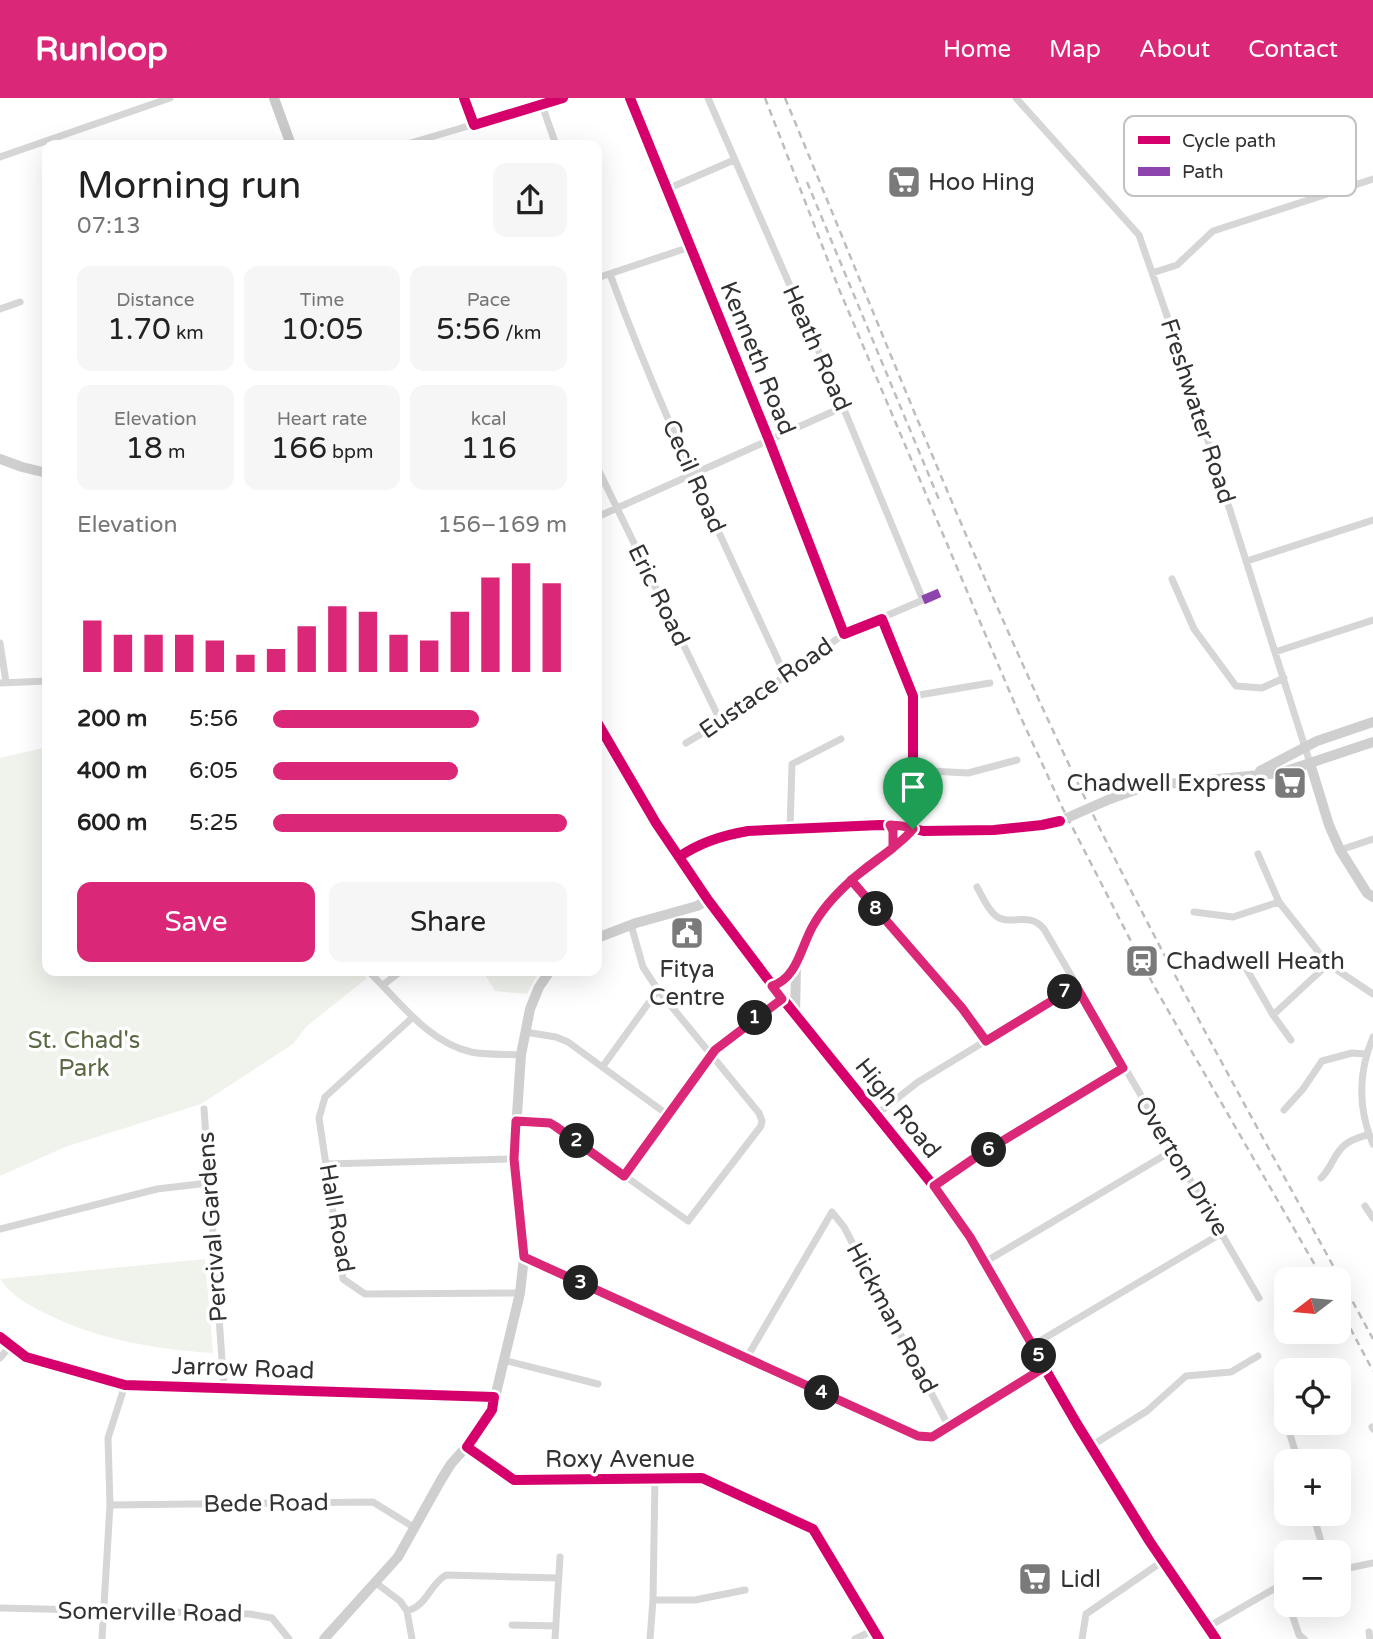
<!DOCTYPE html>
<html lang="en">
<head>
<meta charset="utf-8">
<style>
	body { margin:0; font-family:"Varela Round",sans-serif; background:#f6f6f6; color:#222; height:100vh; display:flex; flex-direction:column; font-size:26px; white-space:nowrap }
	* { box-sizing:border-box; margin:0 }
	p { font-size:23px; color:#767676 }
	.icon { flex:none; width:38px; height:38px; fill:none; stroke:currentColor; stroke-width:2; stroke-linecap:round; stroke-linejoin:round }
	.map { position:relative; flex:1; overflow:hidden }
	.details { position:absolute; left:42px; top:42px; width:560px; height:836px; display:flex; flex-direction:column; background:#fff; border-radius:14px; box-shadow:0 7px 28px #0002 }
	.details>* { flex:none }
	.needle { width:46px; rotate:254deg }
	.controls { position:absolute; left:1274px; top:1169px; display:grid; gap:14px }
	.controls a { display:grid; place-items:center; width:77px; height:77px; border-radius:14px; background:#fff; box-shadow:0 7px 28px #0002; font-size:35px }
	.pin { position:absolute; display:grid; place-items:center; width:60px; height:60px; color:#fff; margin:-72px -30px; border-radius:50% 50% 50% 0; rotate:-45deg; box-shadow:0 0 7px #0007 }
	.pin .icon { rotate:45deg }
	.km { position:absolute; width:35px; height:35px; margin:-18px; border-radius:50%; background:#222; color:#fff; font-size:19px; line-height:35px; text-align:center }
	.round { display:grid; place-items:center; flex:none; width:74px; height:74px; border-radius:14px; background:#f6f6f6 }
	.head { display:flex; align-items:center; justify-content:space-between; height:119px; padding:0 35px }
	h1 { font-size:38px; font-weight:600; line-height:52px }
	.stats { display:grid; grid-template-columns:repeat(3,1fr); gap:10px; height:119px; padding:7px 35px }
	.stats div { display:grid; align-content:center; border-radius:14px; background:#f6f6f6; text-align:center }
	.stats b { font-size:30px; font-weight:600 }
	.stats small { font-size:19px; font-weight:400 }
	.stats p { font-size:19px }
	.chart { height:196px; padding:14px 35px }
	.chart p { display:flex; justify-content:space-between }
	.chart svg { width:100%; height:126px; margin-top:7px; stroke:#db2777; stroke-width:6 }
	.action { display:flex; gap:14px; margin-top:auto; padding:14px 35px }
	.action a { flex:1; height:80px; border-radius:14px; background:#db2777; color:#fff; font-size:28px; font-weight:600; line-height:80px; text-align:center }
	.action a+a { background:#f6f6f6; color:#222 }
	ul { padding:0 35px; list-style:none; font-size:23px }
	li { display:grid; grid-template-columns:112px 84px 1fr; align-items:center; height:52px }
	li i { height:18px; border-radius:9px; background:#db2777 }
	header { display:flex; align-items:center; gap:42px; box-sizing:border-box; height:98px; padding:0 35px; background:#db2777; color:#fff }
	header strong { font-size:33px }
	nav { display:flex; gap:38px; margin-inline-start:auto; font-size:24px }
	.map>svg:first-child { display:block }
	.green { fill:#f0f2ec }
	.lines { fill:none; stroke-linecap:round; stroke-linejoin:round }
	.street { stroke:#d6d6d6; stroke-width:7 }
	.secondary { stroke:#cfcfcf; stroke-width:10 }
	.primary { stroke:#c9c9c9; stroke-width:10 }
	.rail { stroke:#bebebe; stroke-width:2.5; stroke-dasharray:7 5; stroke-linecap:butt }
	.secondary-bridge { stroke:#cfcfcf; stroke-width:10 }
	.quiet { stroke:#8e44ad; stroke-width:9; stroke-dasharray:18 9; stroke-linecap:butt }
	.cycleway-casing { stroke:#fff; stroke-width:15 }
	.cycleway { stroke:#d6006c; stroke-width:10 }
	.route-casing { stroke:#fff; stroke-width:14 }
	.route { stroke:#db2777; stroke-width:9 }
	.labels { text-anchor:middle; stroke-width:7; stroke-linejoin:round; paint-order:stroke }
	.poi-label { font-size:24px; fill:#323232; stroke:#fff; text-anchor:start }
	.street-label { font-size:24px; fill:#323232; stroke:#fff }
	.park-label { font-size:24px; fill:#5b6944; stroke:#fff }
	.key { fill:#fff; stroke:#c2c2c2; stroke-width:2 }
	.key-label { font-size:19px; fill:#323232 }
</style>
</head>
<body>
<header>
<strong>Runloop</strong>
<nav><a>Home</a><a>Map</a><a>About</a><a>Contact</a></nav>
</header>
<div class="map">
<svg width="1373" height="1541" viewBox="0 0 1373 1541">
	<rect width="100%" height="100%" fill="#fff"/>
	<!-- green -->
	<path class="green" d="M47,649V873H360L367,880L306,929L293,946L201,1006L65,1049L0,1078V660Z
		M483,873H539L527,896L495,893Z
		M205,1161L213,1255C155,1251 99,1242 47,1216C30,1208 11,1198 0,1181Z"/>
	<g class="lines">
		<!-- street -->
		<path class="street" d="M464,0L474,27
			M630,0L769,342L844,536
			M1016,0L1139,137L1185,270L1310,665
			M542,7L556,47
			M404,47L563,0
			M0,59L170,0
			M665,92L734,62
			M1152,175L1177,167L1213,133L1373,81
			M610,176C660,313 724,445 785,577
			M597,180L690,149
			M0,211L20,204
			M597,369L721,624
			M597,419L843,309
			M1247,463L1373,422
			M1172,481L1194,531L1236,588L1262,590L1284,580
			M882,521L913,598V731
			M0,545L6,584
			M1275,554L1373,522
			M0,585L47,583
			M913,598L990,585
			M686,645L721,624L844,536L923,502L843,309L708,0
			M913,672L968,675L1017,662
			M790,731L792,666L841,641
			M1340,752L1373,741
			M1258,756L1279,804L1328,866L1373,896
			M851,782L962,910L986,943
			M977,789C982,798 988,812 996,818C1010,829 1029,812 1044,831L1259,1200
			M1194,814L1233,819L1279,804
			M1246,870L1273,917L1291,942
			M368,873C399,902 427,944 471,954C487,957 505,956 521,957
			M383,887L401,873
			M1273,917L1328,866
			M412,920L325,999L319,1020L343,1181L365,1196L520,1195
			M525,934L556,939L568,944L668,1017
			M1373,939C1358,975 1358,1011 1373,1046
			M603,968L658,892
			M204,1011L224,1289
			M1284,1012L1303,991L1322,963L1352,955L1366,956
			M876,1017L918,984L1076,888
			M516,1023L550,1025L555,1028L688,1123L761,1028L762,1023L759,1015L658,892L643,869L631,827
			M327,1066L514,1061
			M624,1078L715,952L782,900
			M1321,1080C1332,1070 1334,1054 1346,1046C1352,1041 1362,1039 1369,1036
			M935,1088L976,1059L1123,970
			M1365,1108L1373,1120
			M0,1131L157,1091L208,1085
			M524,1159L918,1338L932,1339L1045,1269
			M985,1164L1175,1051
			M0,1239L26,1259L125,1287L494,1299
			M1033,1247L1222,1135
			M0,1260L10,1248
			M746,1261L832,1114L844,1129L948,1327
			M503,1262L598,1286
			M1372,1329L1373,1331
			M1091,1348L1147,1313L1186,1278L1231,1274L1258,1258
			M467,1349L514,1382L702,1380L813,1431L879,1541
			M1298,1363L1289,1333L1313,1329
			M110,1407L373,1404L415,1430
			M1313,1416L1324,1454
			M1339,1472L1373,1465
			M376,1485L400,1503L407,1513C427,1508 429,1487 446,1477L558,1480
			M1281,1485L1286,1500
			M653,1502H695L745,1492
			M1289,1507L1299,1537L1304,1541
			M0,1510L250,1516L272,1520L289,1541
			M407,1513L412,1541
			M512,1527L556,1528
			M1208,1529L1286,1484
			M1369,1534L1370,1541
			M102,1541L110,1407L108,1340L125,1287
			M555,1541L560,1459
			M650,1541L653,1502L655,1380
			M855,1541L874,1532
			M1082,1541L1086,1516L1163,1463"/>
		<!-- secondary -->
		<path class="secondary" d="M0,361L22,369L47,375
			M1310,665L1329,727L1340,752L1367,795L1373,799
			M1260,673L1317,643L1373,624
			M1110,701L1146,688L1280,675L1373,644
			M679,759C699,745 724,737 748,733L880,727L903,728L923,733L994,732L1042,727L1060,723
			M597,840L636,825L697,808L708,802
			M772,888C800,879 801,844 816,823C830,805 845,787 863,772C880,759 899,748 913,731
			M795,918L796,867
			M324,1541L398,1459L441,1382L451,1366L475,1339L492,1312L520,1195L524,1159L514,1061L521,957L530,911L539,889L550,873"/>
		<!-- primary -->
		<path class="primary" d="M274,0L291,47
			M597,624L656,725L708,802L782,900L953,1112L1077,1326L1150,1444L1216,1541"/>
		<!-- rail -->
		<path class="rail" d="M765,0L839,191L1017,611L1063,711L1154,888L1323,1181
			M785,0C882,233 974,470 1084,698C1173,882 1276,1062 1373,1241
			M807,84L940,404
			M1339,1209L1373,1273"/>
		<!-- secondary-bridge -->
		<path class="secondary-bridge" d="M1060,723L1110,701"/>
		<!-- quiet -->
		<path class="quiet" d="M923,502L946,492"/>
		<defs>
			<path id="cycleway" d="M464,0L474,27L563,0
				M630,0L769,342L844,536L882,521L913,598V731
				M597,624L656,725L708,802L782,900L953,1112L1077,1326L1150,1444L1216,1541
				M679,759C699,745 724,737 748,733L880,727L903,728L923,733L994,732L1042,727L1060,723
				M0,1239L26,1259L125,1287L494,1299L492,1312L467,1349L514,1382L702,1380L813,1431L879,1541"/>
		</defs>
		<!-- cycleway casing -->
		<use href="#cycleway" class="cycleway-casing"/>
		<!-- cycleway -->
		<use href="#cycleway" class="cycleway"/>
	</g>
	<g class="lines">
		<defs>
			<path id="route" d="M913,731C900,747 882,757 866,770C847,785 826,805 814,826C801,847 798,880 772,888L782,901L715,952L624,1078L555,1028L550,1025L516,1023L514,1061L524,1159L918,1338L932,1339L1045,1269L970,1139L934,1088L976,1059L1123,970L1076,888L986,943L962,910L851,782L893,750V733L890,727L902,728L913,731"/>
		</defs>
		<!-- route casing -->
		<use href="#route" class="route-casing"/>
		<!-- route -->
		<use href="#route" class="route"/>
	</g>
	<!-- icons -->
	<defs>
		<symbol id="supermarket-square" viewBox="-11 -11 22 22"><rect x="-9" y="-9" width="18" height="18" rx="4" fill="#7a7a7a" stroke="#fff"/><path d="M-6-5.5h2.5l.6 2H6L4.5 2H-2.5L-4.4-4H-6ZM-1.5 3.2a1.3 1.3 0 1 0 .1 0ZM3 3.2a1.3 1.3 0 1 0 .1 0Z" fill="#fff"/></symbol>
		<symbol id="civic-square" viewBox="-11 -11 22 22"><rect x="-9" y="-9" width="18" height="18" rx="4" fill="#7a7a7a" stroke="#fff"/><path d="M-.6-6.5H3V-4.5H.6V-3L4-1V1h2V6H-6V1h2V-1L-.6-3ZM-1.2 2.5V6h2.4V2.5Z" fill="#fff"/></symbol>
		<symbol id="station-square" viewBox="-11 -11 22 22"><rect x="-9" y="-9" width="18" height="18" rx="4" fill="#7a7a7a" stroke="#fff"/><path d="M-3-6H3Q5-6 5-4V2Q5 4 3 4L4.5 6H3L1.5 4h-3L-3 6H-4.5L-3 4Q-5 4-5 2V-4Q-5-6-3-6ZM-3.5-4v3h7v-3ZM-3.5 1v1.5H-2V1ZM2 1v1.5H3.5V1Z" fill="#fff"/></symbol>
	</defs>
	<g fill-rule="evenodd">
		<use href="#supermarket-square" x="885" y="65" width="38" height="38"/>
		<use href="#supermarket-square" x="1271" y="666" width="38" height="38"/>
		<use href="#civic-square" x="668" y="816" width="38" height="38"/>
		<use href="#station-square" x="1123" y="844" width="38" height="38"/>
		<use href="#supermarket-square" x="1016" y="1462" width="38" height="38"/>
	</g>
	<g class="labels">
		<!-- poi labels -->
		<g class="poi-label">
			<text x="928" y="92">Hoo Hing</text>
			<text x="1266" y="693" text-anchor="end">Chadwell Express</text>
			<text x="1166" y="871">Chadwell Heath</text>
			<text x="687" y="879" text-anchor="middle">Fitya<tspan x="687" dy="28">Centre</tspan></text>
			<text x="1060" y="1489">Lidl</text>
		</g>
		<!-- street labels -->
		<g class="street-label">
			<text transform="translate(817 250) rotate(66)" y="8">Heath Road</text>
			<text transform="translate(758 260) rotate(68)" y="8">Kenneth Road</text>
			<text transform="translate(1198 313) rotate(72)" y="8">Freshwater Road</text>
			<text transform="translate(694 378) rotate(66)" y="8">Cecil Road</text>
			<text transform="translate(659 497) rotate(64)" y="8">Eric Road</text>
			<text transform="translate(766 590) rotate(-35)" y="8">Eustace Road</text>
			<text transform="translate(898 1010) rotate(51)" y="8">High Road</text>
			<text transform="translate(1182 1068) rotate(59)" y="8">Overton Drive</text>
			<text transform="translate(337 1120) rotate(80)" y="8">Hall Road</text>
			<text transform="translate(212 1129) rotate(-94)" y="8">Percival Gardens</text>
			<text transform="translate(892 1220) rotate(62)" y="8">Hickman Road</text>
			<text transform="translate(243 1270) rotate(2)" y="8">Jarrow Road</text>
			<text x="620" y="1369">Roxy Avenue</text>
			<text transform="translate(266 1405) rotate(-1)" y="8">Bede Road</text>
			<text transform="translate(150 1514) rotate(1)" y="8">Somerville Road</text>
		</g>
		<!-- park labels -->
		<g class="park-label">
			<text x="84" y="950">St. Chad's<tspan x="84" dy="28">Park</tspan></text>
		</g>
	</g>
	<!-- legend -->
	<rect x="1124" y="18" width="232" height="80" rx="10" class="key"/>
	<rect x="1138" y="38" width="32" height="8" fill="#d6006c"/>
	<rect x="1138" y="69" width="32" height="9" fill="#8e44ad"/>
	<g class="key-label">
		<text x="1182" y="49">Cycle path</text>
		<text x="1182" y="80">Path</text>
	</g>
</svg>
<div class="controls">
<a><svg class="needle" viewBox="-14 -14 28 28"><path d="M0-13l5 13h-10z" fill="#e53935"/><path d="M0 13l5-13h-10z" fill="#767676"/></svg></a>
<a><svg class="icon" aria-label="locate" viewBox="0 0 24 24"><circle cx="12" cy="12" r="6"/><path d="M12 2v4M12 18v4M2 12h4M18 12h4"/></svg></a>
<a>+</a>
<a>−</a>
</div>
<div class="pin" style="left:913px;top:731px;background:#1e9e55"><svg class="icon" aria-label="arrive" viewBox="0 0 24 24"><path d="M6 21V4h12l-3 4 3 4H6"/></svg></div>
<b class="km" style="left:755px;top:920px">1</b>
<b class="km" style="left:577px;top:1043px">2</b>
<b class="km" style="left:581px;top:1185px">3</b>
<b class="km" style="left:822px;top:1295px">4</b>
<b class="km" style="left:1039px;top:1258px">5</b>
<b class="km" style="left:989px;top:1052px">6</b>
<b class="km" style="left:1065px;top:894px">7</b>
<b class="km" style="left:876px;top:811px">8</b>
<section class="details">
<div class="head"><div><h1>Morning run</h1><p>07:13</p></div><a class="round"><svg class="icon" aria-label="share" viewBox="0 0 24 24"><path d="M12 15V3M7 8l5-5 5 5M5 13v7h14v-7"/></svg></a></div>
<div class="stats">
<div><p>Distance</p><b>1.70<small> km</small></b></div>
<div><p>Time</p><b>10:05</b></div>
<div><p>Pace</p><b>5:56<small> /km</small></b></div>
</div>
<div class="stats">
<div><p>Elevation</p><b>18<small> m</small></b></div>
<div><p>Heart rate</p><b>166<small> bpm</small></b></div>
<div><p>kcal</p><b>116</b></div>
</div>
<div class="chart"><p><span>Elevation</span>156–169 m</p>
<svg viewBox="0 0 160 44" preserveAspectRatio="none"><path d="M5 44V26M15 44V31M25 44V31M35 44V31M45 44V33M55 44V38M65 44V36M75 44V28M85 44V21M95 44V23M105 44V31M115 44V33M125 44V23M135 44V11M145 44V6M155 44V13"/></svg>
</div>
<ul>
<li><b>200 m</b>5:56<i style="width:70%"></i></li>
<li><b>400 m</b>6:05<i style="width:63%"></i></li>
<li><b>600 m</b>5:25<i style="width:100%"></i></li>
</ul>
<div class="action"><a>Save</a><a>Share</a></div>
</section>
</div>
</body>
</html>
